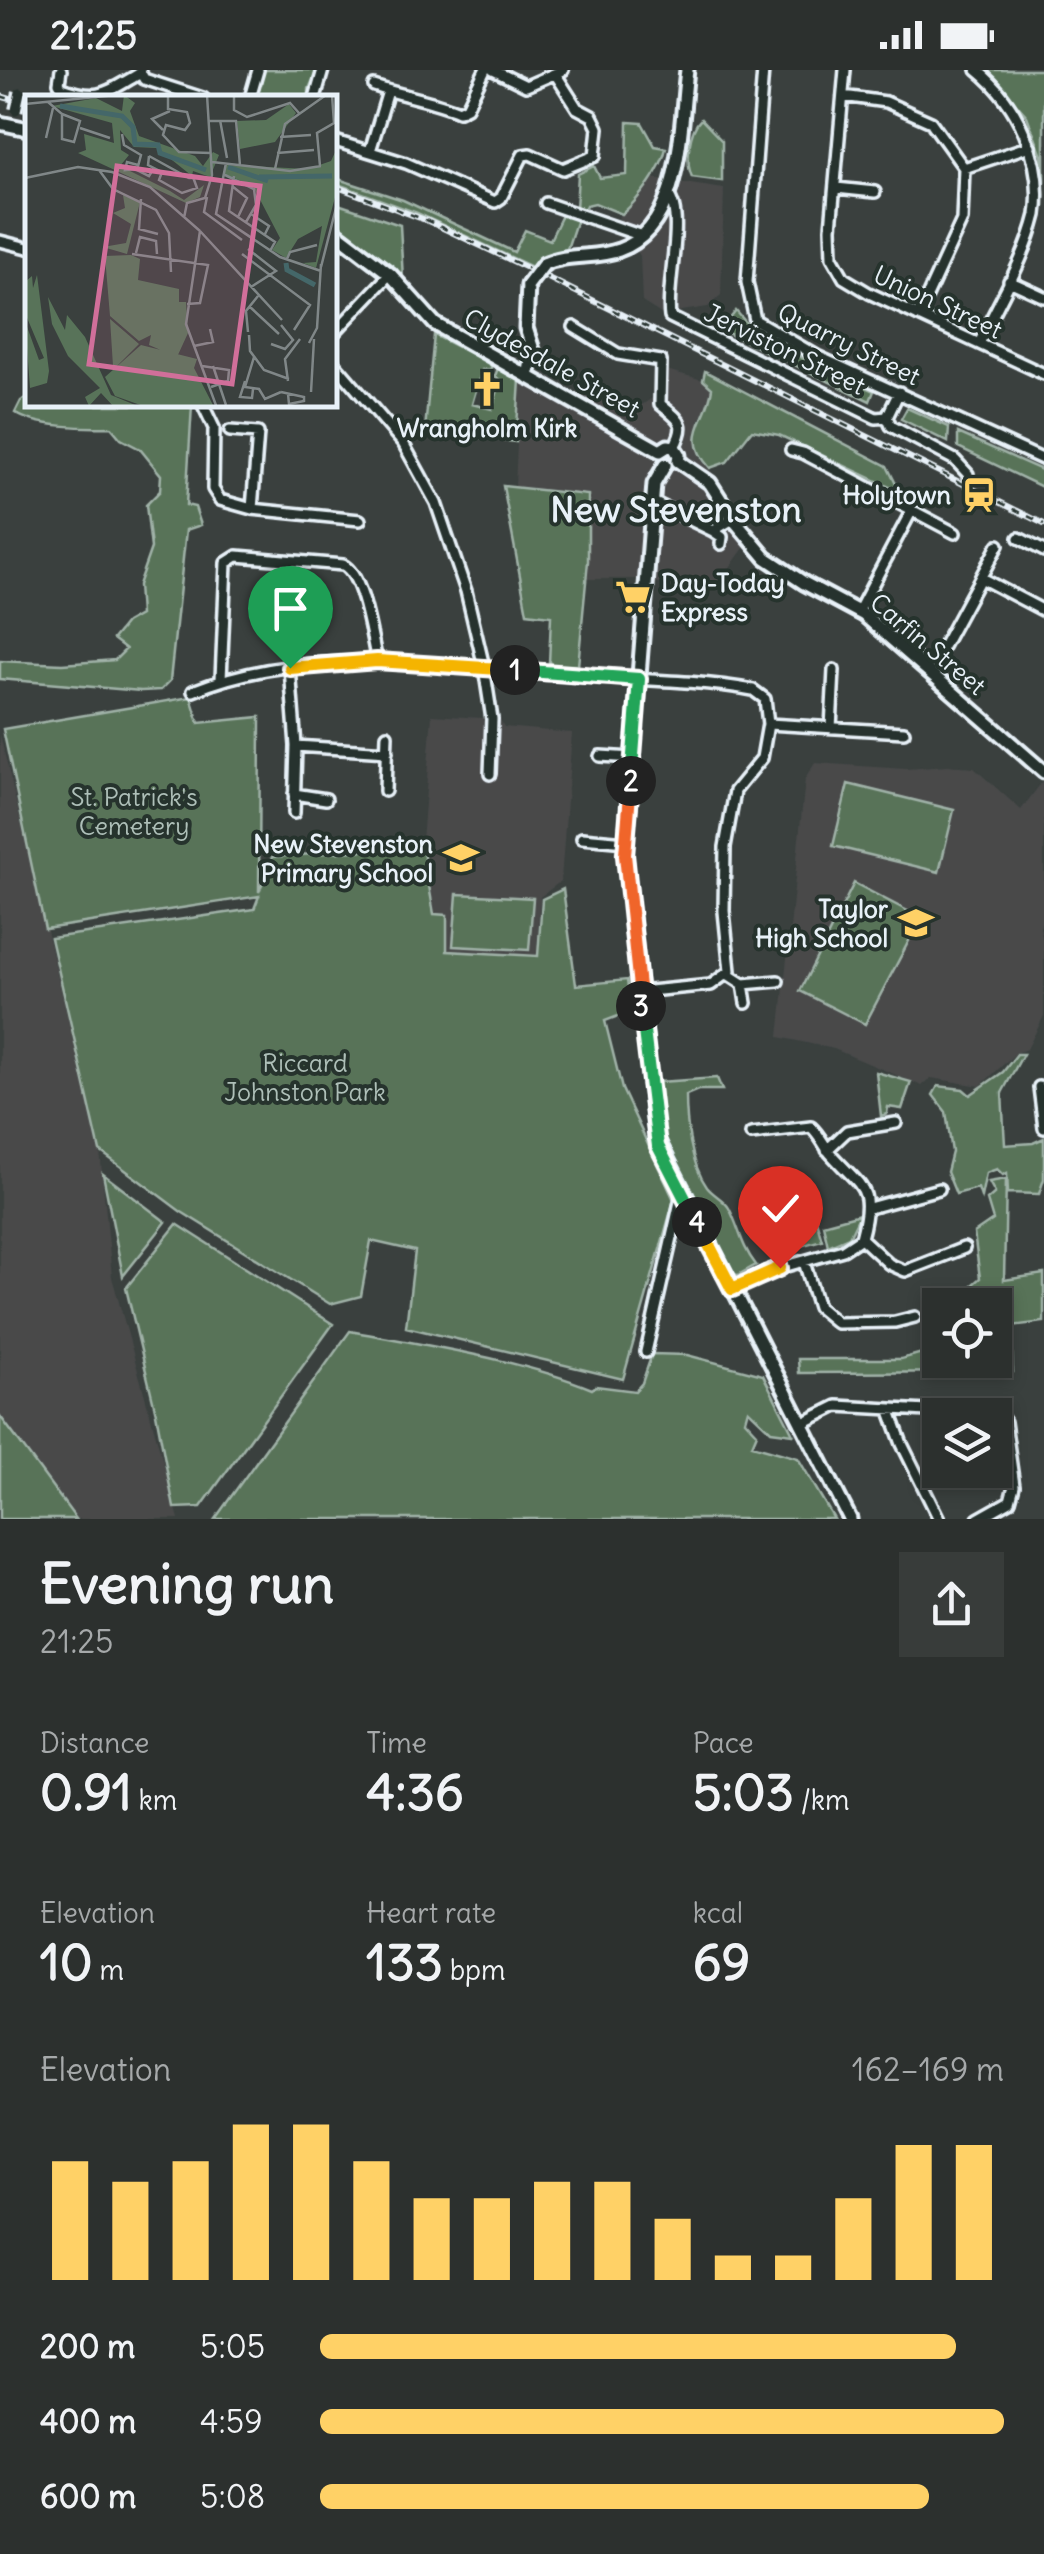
<!DOCTYPE html>
<html lang="en">
<head>
<meta charset="utf-8">
<style>
	body { margin:0; font-family:Delius,sans-serif; background:#383c3a; color:#f1f3f6; height:100vh; display:flex; flex-direction:column; font-size:38px; white-space:nowrap }
	* { box-sizing:border-box; margin:0 }
	p { font-size:32px; color:#a6a9aa }
	.icon { flex:none; width:55px; height:55px; fill:none; stroke:currentColor; stroke-width:2; stroke-linecap:round; stroke-linejoin:round }
	.map { position:relative; height:1449px; overflow:hidden }
	.panel { display:flex; flex-direction:column; background:#2c302e; flex:1 }
	.panel>* { flex:none }
	.tools { position:absolute; left:922px; top:1218px; display:grid; gap:20px }
	.tools a { display:grid; place-items:center; width:90px; height:90px; border-radius:0px; background:#2c302e; box-shadow:0 5px 15px #0003,0 0 0 2px #484b4a; font-size:50px }
	.pin { position:absolute; display:grid; place-items:center; width:85px; height:85px; color:#fff; margin:-102px -42px; border-radius:50% 50% 50% 0; rotate:-45deg; box-shadow:0 0 10px #0007 }
	.pin .icon { rotate:45deg }
	.km { position:absolute; width:50px; height:50px; margin:-25px; border-radius:50%; background:#222; color:#fff; font-size:28px; line-height:50px; text-align:center }
	.round { display:grid; place-items:center; flex:none; width:105px; height:105px; border-radius:0px; background:#383c3a }
	.summary { display:flex; align-items:center; justify-content:space-between; height:170px; padding:0 40px }
	h1 { font-size:55px; font-weight:700; line-height:75px }
	.figures { display:grid; grid-template-columns:repeat(3,1fr); gap:15px; height:170px; padding:10px 40px }
	.figures div { display:grid; align-content:center }
	.figures b { font-size:50px; font-weight:700 }
	.figures small { font-size:28px; font-weight:400 }
	.figures p { font-size:28px }
	.chart { height:280px; padding:20px 40px }
	.chart p { display:flex; justify-content:space-between }
	.chart svg { width:100%; height:180px; margin-top:10px; stroke:#ffd166; stroke-width:6 }
	ul { padding:0 40px; list-style:none; font-size:32px }
	li { display:grid; grid-template-columns:160px 120px 1fr; align-items:center; height:75px }
	li i { height:25px; border-radius:12px; background:#ffd166 }
	.status { display:flex; justify-content:space-between; align-items:center; height:70px; padding:0 50px; background:#2c302e; direction:ltr }
	.status svg { height:28px; fill:currentColor }
	.map>svg:first-child { display:block }
	.built { fill:#48494a }
	.green { fill:#587359; stroke:#a0b2a8; stroke-width:2.5 }
	.lines { fill:none; stroke-linecap:round; stroke-linejoin:round }
	.street-casing { stroke:#e8f1f8; stroke-width:16 }
	.secondary-casing { stroke:#e8f1f8; stroke-width:19 }
	.street { stroke:#26332d; stroke-width:9 }
	.secondary { stroke:#26332d; stroke-width:11 }
	.rail-casing { stroke:#e8f1f8; stroke-width:6 }
	.rail { stroke:#26332d; stroke-width:2.5; stroke-dasharray:8; stroke-linecap:butt }
	.street-bridge-casing { stroke:#e8f1f8; stroke-width:16; stroke-linecap:butt }
	.secondary-bridge-casing { stroke:#e8f1f8; stroke-width:19; stroke-linecap:butt }
	.street-bridge { stroke:#26332d; stroke-width:9 }
	.secondary-bridge { stroke:#26332d; stroke-width:11 }
	.split-1-casing { stroke:#fff; stroke-width:20 }
	.split-2-casing { stroke:#fff; stroke-width:20 }
	.split-3-casing { stroke:#fff; stroke-width:20 }
	.split-4-casing { stroke:#fff; stroke-width:20 }
	.split-5-casing { stroke:#fff; stroke-width:20 }
	.split-1 { stroke:#f5b400; stroke-width:12 }
	.split-2 { stroke:#22a559; stroke-width:12 }
	.split-3 { stroke:#f0652b; stroke-width:12 }
	.split-4 { stroke:#22a559; stroke-width:12 }
	.split-5 { stroke:#f5b400; stroke-width:12 }
	.labels { text-anchor:middle; stroke-width:8; stroke-linejoin:round; paint-order:stroke }
	.street-label { font-size:25px; fill:#e8f1f8; stroke:#26332d }
	.poi-label { font-size:25px; font-weight:bold; fill:#e8f1f8; stroke:#26332d; text-anchor:end }
	.park-label { font-size:25px; fill:#aebfb8; stroke:#26332d }
	.district-label { font-size:35px; font-weight:bold; fill:#e8f1f8; stroke:#26332d }
	.inset-river { fill:none; stroke:#446769; stroke-width:5 }
	.inset-road { fill:none; stroke:#808788; stroke-width:2.5 }
	.view { fill:#d16f9a; fill-opacity:0.15; stroke:#d16f9a; stroke-width:5 }
	.inset-edge { fill:none; stroke:#e8f1f8; stroke-width:5 }
</style>
</head>
<body>
<div class="status"><b>21:25</b><svg viewBox="0 0 49 12"><path d="M0 12V9h3v3zM5 12V6h3v6zM10 12V3h3v9zM15 12V0h3v12zM26 1h20v11H26zM47 4h2v5h-2z"/></svg></div>
<div class="map">
<svg width="1044" height="1449" viewBox="0 0 1044 1449">
	<rect width="100%" height="100%" fill="#3a403e"/>
	<filter id="ink" filterUnits="userSpaceOnUse"><feTurbulence type="fractalNoise" baseFrequency=".01" numOctaves="2"/><feDisplacementMap in="SourceGraphic" scale="20" xChannelSelector="R" yChannelSelector="G"/><feConvolveMatrix kernelMatrix="1 2 1 2 8 2 1 2 1" color-interpolation-filters="sRGB"/></filter>
	<g filter="url(#ink)">
		<!-- built -->
		<path class="built" d="M651,108L724,119L721,225L708,237L661,244L642,232L640,186L618,147L634,134Z
			M655,297L703,310L712,318L711,328L699,350V386L731,428L752,467L720,511L656,513L643,509H586L588,425L515,417L520,310L525,305L631,342L654,327Z
			M432,645L500,649L504,657L572,663L561,811L540,827L537,885L447,881L448,845L435,844L422,771Z
			M0,665L100,1081L112,1207L179,1449H76L0,1346Z
			M815,693L906,699L947,696L974,698L1021,740L1042,712L1044,715V849L1040,857L1044,875V946L1027,979L1016,983L980,1016L931,1008L922,1016L834,979L779,967L805,709Z"/>
		<!-- green -->
		<path class="green" d="M264,0H317L309,19V27H257Z
			M986,0H1044V136L1042,86L1027,46Z
			M701,49L722,71V111L692,107C685,92 689,60 701,49Z
			M628,52L642,53L655,76L666,78C662,99 639,129 622,144L595,133L586,135L583,141L576,139L578,104L594,96L600,108L627,105Z
			M335,108L403,130L514,182L525,160L550,170L563,143L577,149L567,179L548,185L532,197L417,143L335,113Z
			M335,133L400,155L403,209L335,153Z
			M736,241L757,265L770,273L874,321L870,331L721,260Z
			M434,265L491,294V299L482,300L472,334L492,339L501,311L495,306L498,298L520,310L516,372L425,360Z
			M705,301L887,396L900,422L779,365L752,360L727,392L710,398C680,365 708,351 712,318L703,310Z
			M27,328L28,335H192L186,435L195,437L201,455L186,460L170,611L161,620L141,621L0,609V591L62,594L115,590L126,579L113,569L126,553L140,545L138,515L151,478L146,435L160,421L161,405L140,379L121,369L111,357C85,358 36,357 15,343L21,331Z
			M907,338L949,357L948,372L901,349Z
			M958,363L1044,401V418L958,377Z
			M503,416L588,425V491L578,596L549,594L551,546L527,543Z
			M191,627L199,653L260,647L259,822L272,787L422,776L434,844L447,845V881L538,886L542,829L563,819L576,915L627,910L630,935L621,945L605,951L622,1019L674,1130L623,1309L406,1257L415,1181L371,1171L361,1226L330,1234L180,1141L100,1081L51,868L254,839L259,826L45,859L3,659Z
			M848,714L954,740L939,802L833,776Z
			M854,813L921,848L865,954L800,921Z
			M457,824L533,828L529,880L453,876Z
			M1017,984H1023L1002,1023L1005,1075L1033,1073L1044,1068V1109L1039,1124L1008,1123L1007,1103L1003,1105L997,1099L986,1103L981,1127L978,1118L956,1124L947,1102L952,1082L946,1042L933,1025L938,1016L963,1019L970,1025L1003,1002Z
			M876,1002L911,1012L902,1039L888,1037L887,1044L881,1046Z
			M717,1008L722,1020H698L686,1025C686,1052 690,1093 707,1117C713,1125 724,1129 729,1138C740,1159 740,1174 756,1195L738,1205L734,1204L665,1068L659,1012Z
			M103,1104L166,1152L123,1206Z
			M1006,1109L1004,1210L1044,1204V1252L1011,1256L1013,1302L799,1303L798,1289H901L940,1278V1290H995V1235L951,1233L980,1208L974,1163L993,1150L987,1130L995,1123L989,1112Z
			M809,1126L822,1170L779,1182L766,1139Z
			M860,1144L849,1167L828,1176L823,1154Z
			M177,1154L333,1254L201,1437L174,1438L156,1343L126,1218Z
			M350,1261C426,1275 522,1290 592,1319L596,1316L635,1321L642,1313L652,1284L687,1285L763,1305L793,1364L771,1361L748,1339L745,1350L757,1363L752,1375L798,1388L834,1449H215Z
			M0,1346L76,1449H0Z"/>
		<g class="lines">
			<defs>
				<path id="street" d="M61,0L59,13L62,18C101,32 106,22 139,4
					M493,0L526,16L563,0
					M763,0L747,212L755,250L817,286L1044,390
					M845,0L831,158L832,187L844,208L869,223L1044,304
					M977,0C1018,33 1044,91 1036,145C1025,190 998,232 979,274
					M140,1L144,9L203,28
					M374,16C403,26 432,30 459,41L467,37L485,0
					M843,26L886,32L931,52L964,98L962,150L918,246
					M250,28L258,0
					M315,28L323,0
					M335,71L406,93L495,132L501,128L523,85L530,84L563,99L595,86L598,58L592,46L577,38L556,5
					M370,81L388,21
					M964,98L1030,76
					M836,118L875,122
					M668,125C686,146 665,216 670,247L876,348L887,347L891,356L955,390L968,404
					M546,133L642,166
					M0,171L28,178
					M1009,211L1044,227
					M574,257L618,284L661,291L660,334C679,350 688,352 674,377
					M335,262L390,204
					M335,294L403,373L436,433L466,521L484,597L492,649L490,704
					M203,335L214,358L213,419L220,430L252,439L360,450
					M887,347L899,322
					M230,361L258,363L252,439
					M791,380L803,383L955,463
					M653,432L713,461L733,449
					M713,461L722,467L721,474
					M1019,468L1044,481
					M981,508L1044,541
					M858,542L912,440
					M939,584L998,475
					M290,598L296,676L294,743
					M221,609L226,493L237,486L343,495C364,506 371,567 377,591
					M193,621C309,573 442,597 563,605C626,610 691,609 753,620L765,629L768,654L762,688L735,721L725,777L724,841L730,901L711,915L639,922
					M768,654L904,662
					M831,658L834,600
					M296,676L387,682
					M600,686L633,688
					M385,721L387,665
					M294,724L326,729
					M582,768L626,772
					M729,905L743,914L778,911
					M743,914L746,933
					M1039,1017L1044,1058
					M827,1080L847,1061L896,1053
					M869,1138L939,1119
					M861,1168L889,1194L905,1201L964,1178
					M804,1192L818,1237L837,1253L895,1252L915,1247
					M732,1219L765,1202L843,1180L861,1168C875,1116 862,1119 830,1083C823,1074 820,1065 811,1057L751,1064
					M646,1282L682,1123
					M890,1341L902,1374L939,1449
					M801,1354L837,1336L1000,1345L1005,1352L1014,1416L1010,1431L978,1449"/>
				<path id="secondary" d="M0,53L28,59
					M335,162L390,204L435,254L660,381
					M544,194C568,183 595,189 619,180C683,158 680,55 687,0
					M528,307L533,280L526,258L528,215
					M660,381L668,376L674,377L679,385L678,391
					M678,391L710,413L733,449L766,488L804,513L864,545L1044,702
					M665,395L654,414L625,785L656,1067L850,1449"/>
			</defs>
			<!-- street casing -->
			<use href="#street" class="street-casing"/>
			<!-- secondary casing -->
			<use href="#secondary" class="secondary-casing"/>
			<!-- street -->
			<use href="#street" class="street"/>
			<!-- secondary -->
			<use href="#secondary" class="secondary"/>
			<defs>
				<path id="rail" d="M0,26L28,34
					M335,116L428,151L536,202L1044,454"/>
			</defs>
			<!-- rail casing -->
			<use href="#rail" class="rail-casing"/>
			<!-- rail -->
			<use href="#rail" class="rail"/>
			<defs>
				<path id="street-bridge" d="M16,40L20,22"/>
				<path id="secondary-bridge" d="M528,215L544,194"/>
			</defs>
			<!-- street-bridge casing -->
			<use href="#street-bridge" class="street-bridge-casing"/>
			<!-- secondary-bridge casing -->
			<use href="#secondary-bridge" class="secondary-bridge-casing"/>
			<!-- street-bridge -->
			<use href="#street-bridge" class="street-bridge"/>
			<!-- secondary-bridge -->
			<use href="#secondary-bridge" class="secondary-bridge"/>
		</g>
	</g>
	<g class="lines" filter="url(#ink)">
		<defs>
			<path id="split-1" d="M290,598L377,591L515,600"/>
			<path id="split-2" d="M515,600L639,609L631,711"/>
			<path id="split-3" d="M631,711L625,785L641,936"/>
			<path id="split-4" d="M641,936L658,1076L697,1152"/>
			<path id="split-5" d="M697,1152L732,1219L780,1198"/>
		</defs>
		<!-- split-1 casing -->
		<use href="#split-1" class="split-1-casing"/>
		<!-- split-2 casing -->
		<use href="#split-2" class="split-2-casing"/>
		<!-- split-3 casing -->
		<use href="#split-3" class="split-3-casing"/>
		<!-- split-4 casing -->
		<use href="#split-4" class="split-4-casing"/>
		<!-- split-5 casing -->
		<use href="#split-5" class="split-5-casing"/>
		<!-- split-1 -->
		<use href="#split-1" class="split-1"/>
		<!-- split-2 -->
		<use href="#split-2" class="split-2"/>
		<!-- split-3 -->
		<use href="#split-3" class="split-3"/>
		<!-- split-4 -->
		<use href="#split-4" class="split-4"/>
		<!-- split-5 -->
		<use href="#split-5" class="split-5"/>
	</g>
	<!-- icons -->
	<defs>
		<symbol id="church-bare" viewBox="-9 -9 18 18"><path d="M-1.2-6h2.4v3.5h3.3v2.4h-3.3V6h-2.4V-.1h-3.3v-2.4h3.3Z" fill="#ffd166" stroke="#26332d" stroke-width="2.5" paint-order="stroke"/></symbol>
		<symbol id="station-bare" viewBox="-9 -9 18 18"><path d="M-3-6H3Q5-6 5-4V2Q5 4 3 4L4.5 6H3L1.5 4h-3L-3 6H-4.5L-3 4Q-5 4-5 2V-4Q-5-6-3-6ZM-3.5-4v3h7v-3ZM-3.5 1v1.5H-2V1ZM2 1v1.5H3.5V1Z" fill="#ffd166" stroke="#26332d" stroke-width="2.5" paint-order="stroke"/></symbol>
		<symbol id="supermarket-bare" viewBox="-9 -9 18 18"><path d="M-6-5.5h2.5l.6 2H6L4.5 2H-2.5L-4.4-4H-6ZM-1.5 3.2a1.3 1.3 0 1 0 .1 0ZM3 3.2a1.3 1.3 0 1 0 .1 0Z" fill="#ffd166" stroke="#26332d" stroke-width="2.5" paint-order="stroke"/></symbol>
		<symbol id="school-bare" viewBox="-9 -9 18 18"><path d="M0-5L7-2L0 1L-7-2ZM-4 1L0 2.5L4 1V4Q0 6-4 4Z" fill="#ffd166" stroke="#26332d" stroke-width="2.5" paint-order="stroke"/></symbol>
	</defs>
	<g fill-rule="evenodd">
		<use href="#church-bare" x="462" y="294" width="50" height="50"/>
		<use href="#station-bare" x="954" y="400" width="50" height="50"/>
		<use href="#supermarket-bare" x="608" y="502" width="50" height="50"/>
		<use href="#school-bare" x="436" y="763" width="50" height="50"/>
		<use href="#school-bare" x="891" y="828" width="50" height="50"/>
	</g>
	<g class="labels">
		<!-- street labels -->
		<g class="street-label">
			<text transform="translate(938 232) rotate(25)" y="9">Union Street</text>
			<text transform="translate(849 274) rotate(26)" y="9">Quarry Street</text>
			<text transform="translate(785 279) rotate(26)" y="9">Jerviston Street</text>
			<text transform="translate(552 293) rotate(29)" y="9">Clydesdale Street</text>
			<text transform="translate(928 574) rotate(40)" y="9">Carfin Street</text>
		</g>
		<!-- poi labels -->
		<g class="poi-label">
			<text x="487" y="367" text-anchor="middle">Wrangholm Kirk</text>
			<text x="951" y="434">Holytown</text>
			<text x="661" y="522" text-anchor="start">Day-Today<tspan x="661" dy="29">Express</tspan></text>
			<text x="433" y="783">New Stevenston<tspan x="433" dy="29">Primary School</tspan></text>
			<text x="888" y="848">Taylor<tspan x="888" dy="29">High School</tspan></text>
		</g>
		<!-- park labels -->
		<g class="park-label">
			<text x="134" y="736">St. Patrick's<tspan x="134" dy="29">Cemetery</tspan></text>
			<text x="305" y="1002">Riccard<tspan x="305" dy="29">Johnston Park</tspan></text>
		</g>
		<!-- district labels -->
		<g class="district-label">
			<text x="676" y="452">New Stevenston</text>
		</g>
	</g>
	<!-- overview -->
	<g transform="translate(25 25)">
		<rect width="312" height="312" fill="#3a403e"/>
		<path d="M99,0L110,8L105,16L114,41L170,61L178,71L188,57L194,60L185,82L168,76L167,81L132,53L109,52L95,35L96,55L104,60L95,71L145,96L159,105L179,90L175,102L161,108L53,58L61,55L59,39L89,48L87,28L27,11L71,3L97,16ZM264,9L271,18L250,47L215,54L212,26L241,25ZM312,53V95L291,173L278,168L291,167L297,131L273,144L261,163L247,155L255,143L228,91L199,79L201,70L283,74L306,66ZM98,100L115,107L102,159L78,152L101,148L106,129L88,118L100,113ZM106,160L115,164L113,185L154,194V207H161L163,238L152,262L124,250L126,240L114,246L85,221L80,161ZM12,180L24,276L22,288L5,293L0,226L14,265L19,263L0,218V187L7,181L8,193ZM23,202L40,235L42,220L60,242L86,300L115,312H89L76,298L64,311L60,302L75,293L43,261L27,229ZM85,224L114,249L92,271H88ZM116,250L172,264L169,273L189,312H121L90,301L80,282Z" fill="#587359"/>
		<path class="inset-river" d="M35,11L97,21L108,32L110,49L133,50L135,58L181,75M203,72L243,86M234,82L307,81M261,168L262,175L290,190"/>
		<path class="inset-road" d="M143,0V14L162,17L165,28L160,35L141,30L138,40L154,57L186,58M209,0V15L222,22L265,8L274,18M23,7L37,19V44L49,47L55,26L37,19M0,9L91,0M195,25L202,63M184,26H211L215,70M55,33L85,43M138,35L127,24L145,16M97,39L99,50L116,60L112,75L124,81L129,73M255,42L286,40M21,43L28,13M252,58L289,55M124,61L123,70L137,77L134,85L157,98L172,93L168,82M124,61L164,83H186M187,67L265,76L296,71M201,68L191,119L255,162L296,176M295,71L292,38L309,28L307,0M111,74L100,75L102,67L113,70M250,74L260,29L301,0M74,75L88,94L131,115L144,138L146,177M198,79L229,94L231,110L221,127M209,81L204,116L250,147L245,156M0,83L53,72L87,77L125,92L175,136M207,91L222,103L213,122M182,102L179,117L217,145M116,104L114,134L133,139M226,119L244,131L240,139M159,123L162,108L180,103L187,80L182,0M175,136L161,229L192,313M175,136L257,225M223,154L251,176L226,192M111,158L115,142L131,146L132,159M107,159L183,170L175,208L162,209M217,159L285,210L269,235M262,164L265,157L292,150M296,172L313,105M224,211L254,239M223,237L221,216L233,201M224,240L225,256L239,275L264,284M284,248L292,233L296,169M246,249L260,254L268,245L256,230M169,251L188,247L185,234M229,262L220,292L234,294L240,304L256,297M177,271L204,275L203,286L186,292M188,271L201,310M220,286L215,302L227,303L228,294M263,286L260,264L275,244M256,297L279,302V306L264,309L263,299M286,297L289,244"/>
		<path class="view" d="M92,71L235,91L207,289L64,269Z"/>
		<rect width="312" height="312" class="inset-edge"/>
	</g>
</svg>
<div class="tools">
<a><svg class="icon" aria-label="locate" viewBox="0 0 24 24"><circle cx="12" cy="12" r="6"/><path d="M12 2v4M12 18v4M2 12h4M18 12h4"/></svg></a>
<a><svg class="icon" aria-label="layers" viewBox="0 0 24 24"><path d="M12 4l9 5-9 5-9-5zM3 14l9 5 9-5"/></svg></a>
</div>
<div class="pin" style="left:290px;top:598px;background:#1e9e55"><svg class="icon" aria-label="arrive" viewBox="0 0 24 24"><path d="M6 21V4h12l-3 4 3 4H6"/></svg></div>
<div class="pin" style="left:780px;top:1198px;background:#d93025"><svg class="icon" aria-label="check" viewBox="0 0 24 24"><path d="M5 12l5 5 9-10"/></svg></div>
<b class="km" style="left:515px;top:600px">1</b>
<b class="km" style="left:631px;top:711px">2</b>
<b class="km" style="left:641px;top:936px">3</b>
<b class="km" style="left:697px;top:1152px">4</b>
</div>
<section class="panel">
<div class="summary"><div><h1>Evening run</h1><p>21:25</p></div><a class="round"><svg class="icon" aria-label="share" viewBox="0 0 24 24"><path d="M12 15V3M7 8l5-5 5 5M5 13v7h14v-7"/></svg></a></div>
<div class="figures">
<div><p>Distance</p><b>0.91<small> km</small></b></div>
<div><p>Time</p><b>4:36</b></div>
<div><p>Pace</p><b>5:03<small> /km</small></b></div>
</div>
<div class="figures">
<div><p>Elevation</p><b>10<small> m</small></b></div>
<div><p>Heart rate</p><b>133<small> bpm</small></b></div>
<div><p>kcal</p><b>69</b></div>
</div>
<div class="chart"><p><span>Elevation</span>162–169 m</p>
<svg viewBox="0 0 160 44" preserveAspectRatio="none"><path d="M5 44V15M15 44V20M25 44V15M35 44V6M45 44V6M55 44V15M65 44V24M75 44V24M85 44V20M95 44V20M105 44V29M115 44V38M125 44V38M135 44V24M145 44V11M155 44V11"/></svg>
</div>
<ul>
<li><b>200 m</b>5:05<i style="width:93%"></i></li>
<li><b>400 m</b>4:59<i style="width:100%"></i></li>
<li><b>600 m</b>5:08<i style="width:89%"></i></li>
</ul>
</section>
</body>
</html>
